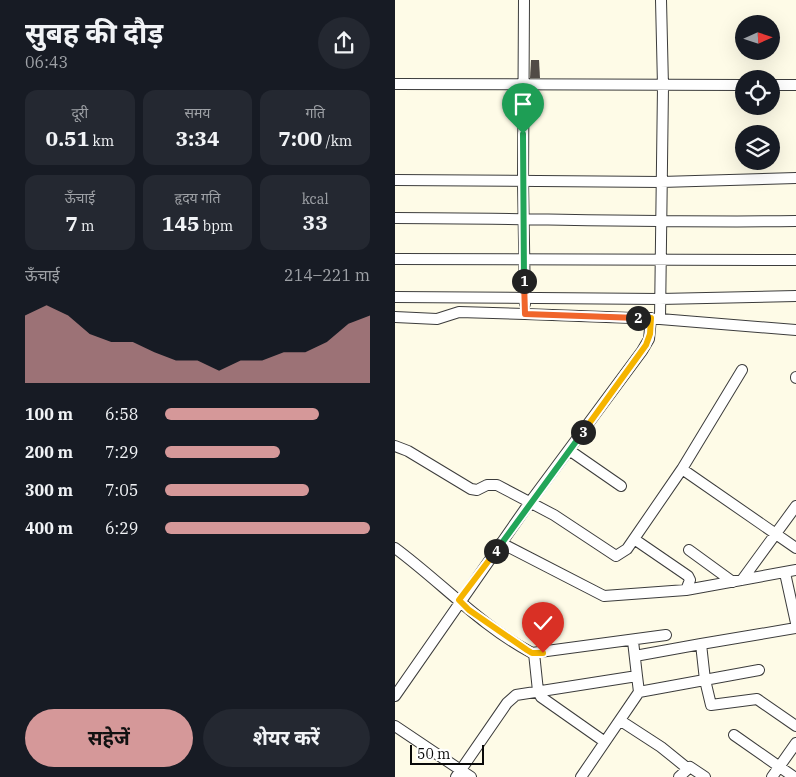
<!DOCTYPE html>
<html lang="hi">
<head>
<meta charset="utf-8">
<style>
	body { margin:0; font-family:"IBM Plex Serif","Noto Sans Devanagari",serif; background:#242831; color:#f1f3f6; height:100vh; display:flex; flex-direction:column; font-size:19px; white-space:nowrap }
	* { box-sizing:border-box; margin:0 }
	p { font-size:16px; color:#9ea1a6 }
	.icon { flex:none; width:28px; height:28px; fill:none; stroke:currentColor; stroke-width:2; stroke-linecap:round; stroke-linejoin:round }
	.map { position:relative; flex:1; overflow:hidden }
	.panel { display:flex; flex-direction:column; background:#171b24; width:395px }
	.panel>* { flex:none }
	.needle { width:32px; rotate:87deg }
	.fabs { position:absolute; left:340px; top:15px; display:grid; gap:10px }
	.fabs a { display:grid; place-items:center; width:45px; height:45px; border-radius:50%; background:#171b24; box-shadow:0 5px 20px #0002; font-size:25px }
	.scale { position:absolute; left:15px; bottom:12px; width:74px; box-sizing:border-box; padding-left:5px; border:2px solid #090909; border-top:0; font-size:14px; line-height:18px; white-space:nowrap; color:#090909; -webkit-text-stroke:4px #fff; paint-order:stroke }
	.pin { position:absolute; display:grid; place-items:center; width:42px; height:42px; color:#fff; margin:-51px -21px; border-radius:50% 50% 50% 0; rotate:-45deg; box-shadow:0 0 5px #0007 }
	.pin .icon { rotate:45deg }
	.km { position:absolute; width:25px; height:25px; margin:-12px; border-radius:50%; background:#222; color:#fff; font-size:14px; line-height:25px; text-align:center }
	.round { display:grid; place-items:center; flex:none; width:52px; height:52px; border-radius:26px; background:#242831 }
	.summary { display:flex; align-items:center; justify-content:space-between; height:85px; padding:0 25px }
	h1 { font-size:28px; font-weight:700; line-height:38px }
	.metrics { display:grid; grid-template-columns:repeat(3,1fr); gap:8px; height:85px; padding:5px 25px }
	.metrics div { display:grid; align-content:center; border-radius:12px; background:#242831; text-align:center }
	.metrics b { font-size:21px; font-weight:700 }
	.metrics small { font-size:14px; font-weight:400 }
	.metrics p { font-size:14px }
	.chart { height:140px; padding:10px 25px }
	.chart p { display:flex; justify-content:space-between }
	.chart svg { width:100%; height:90px; margin-top:5px; fill:#d59899; opacity:.7 }
	.button { display:flex; gap:10px; margin-top:auto; padding:10px 25px }
	.button a { flex:1; height:58px; border-radius:30px; background:#d59899; color:#111; font-size:20px; font-weight:700; line-height:58px; text-align:center }
	.button a+a { background:#242831; color:#f1f3f6 }
	ul { padding:0 25px; list-style:none; font-size:16px }
	li { display:grid; grid-template-columns:80px 60px 1fr; align-items:center; height:38px }
	li i { height:12px; border-radius:6px; background:#d59899 }
	main { display:flex; flex:1; min-height:0 }
	.map>svg:first-child { display:block }
	.building { fill:#514b46 }
	.lines { fill:none; stroke-linecap:round; stroke-linejoin:round }
	.street-casing { stroke:#3c3c3c; stroke-width:12 }
	.street { stroke:#fff; stroke-width:10 }
	.split-1-casing { stroke:#fff; stroke-width:10 }
	.split-2-casing { stroke:#fff; stroke-width:10 }
	.split-3-casing { stroke:#fff; stroke-width:10 }
	.split-4-casing { stroke:#fff; stroke-width:10 }
	.split-5-casing { stroke:#fff; stroke-width:10 }
	.split-1 { stroke:#22a559; stroke-width:6 }
	.split-2 { stroke:#f0652b; stroke-width:6 }
	.split-3 { stroke:#f5b400; stroke-width:6 }
	.split-4 { stroke:#22a559; stroke-width:6 }
	.split-5 { stroke:#f5b400; stroke-width:6 }
</style>
</head>
<body>
<main>
<section class="panel">
<div class="summary"><div><h1>सुबह की दौड़</h1><p>06:43</p></div><a class="round"><svg class="icon" aria-label="share" viewBox="0 0 24 24"><path d="M12 15V3M7 8l5-5 5 5M5 13v7h14v-7"/></svg></a></div>
<div class="metrics">
<div><p>दूरी</p><b>0.51<small> km</small></b></div>
<div><p>समय</p><b>3:34</b></div>
<div><p>गति</p><b>7:00<small> /km</small></b></div>
</div>
<div class="metrics">
<div><p>ऊँचाई</p><b>7<small> m</small></b></div>
<div><p>हृदय गति</p><b>145<small> bpm</small></b></div>
<div><p>kcal</p><b>33</b></div>
</div>
<div class="chart"><p><span>ऊँचाई</span>214–221 m</p>
<svg viewBox="0 0 160 44" preserveAspectRatio="none"><path d="M0 44V11L10 6L20 11L30 20L40 24L50 24L60 29L70 33L80 33L90 38L100 33L110 33L120 29L130 29L140 24L150 15L160 11V44z"/></svg>
</div>
<ul>
<li><b>100 m</b>6:58<i style="width:75%"></i></li>
<li><b>200 m</b>7:29<i style="width:56%"></i></li>
<li><b>300 m</b>7:05<i style="width:70%"></i></li>
<li><b>400 m</b>6:29<i style="width:100%"></i></li>
</ul>
<div class="button"><a>सहेजें</a><a>शेयर करें</a></div>
</section>
<div class="map">
<svg width="401" height="777" viewBox="0 0 401 777">
	<rect width="100%" height="100%" fill="#fefbe7"/>
	<!-- building -->
	<path class="building" d="M136,60H144L145,78H135Z"/>
	<g class="lines">
		<defs>
			<path id="street" d="M129,0L128,181L130,304
				M0,84L349,85
				M376,85H401
				M0,180L266,182L401,178
				M0,218C134,218 267,223 401,221
				M0,259L401,260
				M0,297L265,299L401,296
				M0,317L42,319L64,312L130,314L265,319L401,330
				M265,319L268,86L266,0
				M401,378V377
				M0,446L13,451L76,489L82,490L92,485H102L159,515L221,556L232,549L287,469L347,370
				M174,450L226,486
				M287,469L401,548
				M239,539L293,576L295,580L291,590
				M106,543L209,596L291,590L401,570
				M0,548C46,582 86,626 137,653L271,635
				M294,550L338,582
				M390,573L401,623
				M347,580L401,506
				M401,628L306,644L310,680L316,705L362,699L401,726
				M238,641L242,676
				M139,653L143,691L146,697L210,742
				M240,656L306,644
				M244,692L364,670
				M0,696L135,502L247,351L254,339L256,318
				M226,721L266,747L292,768
				M0,726L76,777
				M339,735L399,777
				M61,777L112,703L121,695L242,676L244,692L186,777
				M284,777L295,767L310,777
				M377,777L401,743"/>
		</defs>
		<!-- street casing -->
		<use href="#street" class="street-casing"/>
		<!-- street -->
		<use href="#street" class="street"/>
	</g>
	<g class="lines">
		<defs>
			<path id="split-1" d="M128,134L129,281"/>
			<path id="split-2" d="M129,281L130,314L243,318"/>
			<path id="split-3" d="M188,432L251,345L255,334L256,318H243"/>
			<path id="split-4" d="M101,551L188,432"/>
			<path id="split-5" d="M101,551L64,600L74,610L132,650L137,653H148"/>
		</defs>
		<!-- split-1 casing -->
		<use href="#split-1" class="split-1-casing"/>
		<!-- split-2 casing -->
		<use href="#split-2" class="split-2-casing"/>
		<!-- split-3 casing -->
		<use href="#split-3" class="split-3-casing"/>
		<!-- split-4 casing -->
		<use href="#split-4" class="split-4-casing"/>
		<!-- split-5 casing -->
		<use href="#split-5" class="split-5-casing"/>
		<!-- split-1 -->
		<use href="#split-1" class="split-1"/>
		<!-- split-2 -->
		<use href="#split-2" class="split-2"/>
		<!-- split-3 -->
		<use href="#split-3" class="split-3"/>
		<!-- split-4 -->
		<use href="#split-4" class="split-4"/>
		<!-- split-5 -->
		<use href="#split-5" class="split-5"/>
	</g>
</svg>
<div class="fabs">
<a><svg class="needle" viewBox="-14 -14 28 28"><path d="M0-13l5 13h-10z" fill="#e53935"/><path d="M0 13l5-13h-10z" fill="#9ea1a6"/></svg></a>
<a><svg class="icon" aria-label="locate" viewBox="0 0 24 24"><circle cx="12" cy="12" r="6"/><path d="M12 2v4M12 18v4M2 12h4M18 12h4"/></svg></a>
<a><svg class="icon" aria-label="layers" viewBox="0 0 24 24"><path d="M12 4l9 5-9 5-9-5zM3 14l9 5 9-5"/></svg></a>
</div>
<div class="scale">50 m</div>
<div class="pin" style="left:128px;top:134px;background:#1e9e55"><svg class="icon" aria-label="arrive" viewBox="0 0 24 24"><path d="M6 21V4h12l-3 4 3 4H6"/></svg></div>
<div class="pin" style="left:148px;top:653px;background:#d93025"><svg class="icon" aria-label="check" viewBox="0 0 24 24"><path d="M5 12l5 5 9-10"/></svg></div>
<b class="km" style="left:129px;top:281px">1</b>
<b class="km" style="left:243px;top:318px">2</b>
<b class="km" style="left:188px;top:432px">3</b>
<b class="km" style="left:101px;top:551px">4</b>
</div>
</main>
</body>
</html>
